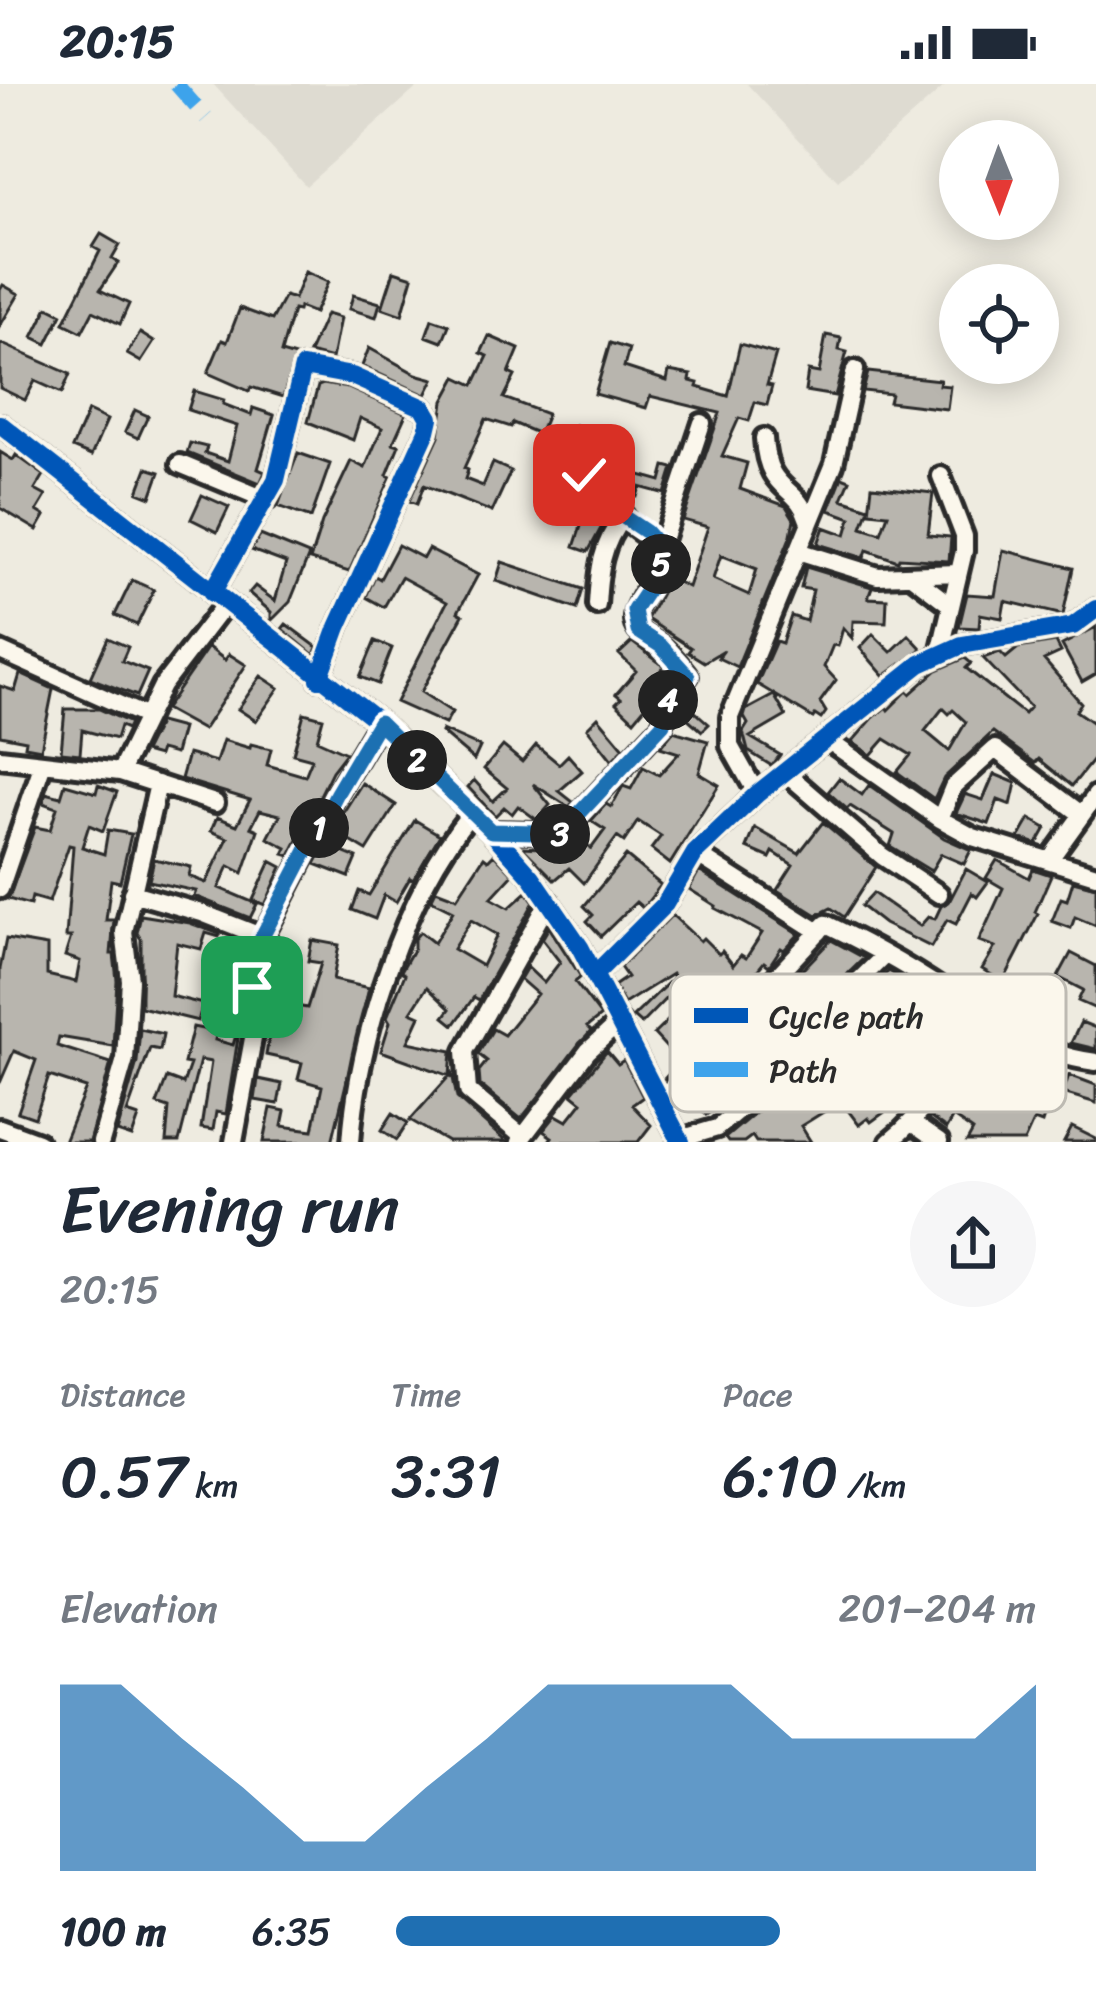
<!DOCTYPE html>
<html lang="en">
<head>
<meta charset="utf-8">
<style>
	body { margin:0; font-family:Sriracha,sans-serif; background:#f6f6f7; color:#1f2937; height:100vh; display:flex; flex-direction:column; font-size:45px; white-space:nowrap }
	* { box-sizing:border-box; margin:0 }
	p { font-size:39px; color:#747a83 }
	.icon { flex:none; width:66px; height:66px; fill:none; stroke:currentColor; stroke-width:2; stroke-linecap:round; stroke-linejoin:round }
	.map { position:relative; height:1058px; overflow:hidden }
	.details { display:flex; flex-direction:column; background:#fff; flex:1 }
	.details>* { flex:none }
	.needle { width:78px; rotate:179deg }
	.controls { position:absolute; left:939px; top:36px; display:grid; gap:24px }
	.controls a { display:grid; place-items:center; width:120px; height:120px; border-radius:50%; background:#fff; box-shadow:0 6px 30px #0003; font-size:60px }
	.pin { position:absolute; display:grid; place-items:center; width:102px; height:102px; color:#fff; margin:-51px; border-radius:24px; box-shadow:0 6px 18px #0006 }
	.km { position:absolute; width:60px; height:60px; margin:-30px; border-radius:50%; background:#222; color:#fff; font-size:33px; line-height:60px; text-align:center }
	.round { display:grid; place-items:center; flex:none; width:126px; height:126px; border-radius:63px; background:#f6f6f7 }
	.summary { display:flex; align-items:center; justify-content:space-between; height:204px; padding:0 60px }
	h1 { font-size:66px; font-weight:600; line-height:90px }
	.stats { display:grid; grid-template-columns:repeat(3,1fr); gap:18px; height:204px; padding:12px 60px }
	.stats div { display:grid; align-content:center }
	.stats b { font-size:60px; font-weight:600 }
	.stats small { font-size:33px; font-weight:400 }
	.stats p { font-size:33px }
	.chart { height:336px; padding:24px 60px }
	.chart p { display:flex; justify-content:space-between }
	.chart svg { width:100%; height:216px; margin-top:12px; fill:#1f6fb2; opacity:.7 }
	ul { padding:0 60px; list-style:none; font-size:39px }
	li { display:grid; grid-template-columns:192px 144px 1fr; align-items:center; height:90px }
	li i { height:30px; border-radius:15px; background:#1f6fb2 }
	.status { display:flex; justify-content:space-between; align-items:center; height:84px; padding:0 60px; background:#fff; direction:ltr }
	.status svg { height:33px; fill:currentColor }
	.map>svg:first-child { display:block }
	.built { fill:#dedbd1 }
	.building { fill:#b8b5ae; stroke:#2b2b2b; stroke-width:3; fill-rule:evenodd }
	.lines { fill:none; stroke-linecap:round; stroke-linejoin:round }
	.minor-casing { stroke:#2b2b2b; stroke-width:26 }
	.minor { stroke:#fbf7ec; stroke-width:16 }
	.quiet { stroke:#3ea3eb; stroke-width:15; stroke-dasharray:30 15; stroke-linecap:butt }
	.cycleway-casing { stroke:#fbf7ec; stroke-width:26 }
	.cycleway { stroke:#0057b8; stroke-width:18 }
	.route-casing { stroke:#fff; stroke-width:24 }
	.route { stroke:#1f6fb2; stroke-width:15 }
	.key { fill:#fbf7ec; stroke:#bdbab2; stroke-width:3 }
	.key-label { font-size:33px; fill:#2b2b2b }
</style>
</head>
<body>
<div class="status"><b>20:15</b><svg viewBox="0 0 49 12"><path d="M0 12V9h3v3zM5 12V6h3v6zM10 12V3h3v9zM15 12V0h3v12zM26 1h20v11H26zM47 4h2v5h-2z"/></svg></div>
<div class="map">
<svg width="1096" height="1058" viewBox="0 0 1096 1058">
	<rect width="100%" height="100%" fill="#eeebe0"/>
	<filter id="ink" filterUnits="userSpaceOnUse"><feTurbulence type="fractalNoise" baseFrequency=".00833" numOctaves="2"/><feDisplacementMap in="SourceGraphic" scale="24" xChannelSelector="R" yChannelSelector="G"/><feConvolveMatrix kernelMatrix="1 2 1 2 8 2 1 2 1" color-interpolation-filters="sRGB"/></filter>
	<g filter="url(#ink)">
		<!-- built -->
		<path class="built" d="M213,0H421L306,102Z
			M747,0H947L838,97Z"/>
		<!-- building -->
		<path class="building" d="M101,150L120,161L112,175L118,179L100,206L129,220L120,240L93,227L82,248L64,239L100,167L93,163Z
			M394,187L413,193L402,231L382,224Z
			M305,188L328,198L314,229L299,223L298,227L293,226L281,269L295,273L283,313L251,303L249,307L208,289L222,256L227,258L240,224L272,236L285,212L294,215Z
			M3,201L19,210L0,242V206Z
			M353,211L380,219L376,233L349,225Z
			M48,223L62,230L47,260L33,253Z
			M326,230L340,234L332,275L309,269Z
			M432,235L449,241L442,258L426,252Z
			M140,249L154,258L141,278L127,270Z
			M826,251L841,254L839,266L847,268L835,312L805,307L808,287L819,289Z
			M489,252L519,265L509,289L515,292L504,314L547,330L539,350L513,339L511,343L486,335L464,384L468,386L465,395L483,402L493,379L511,387L492,428L424,401L417,420L409,417L439,352L444,317L457,293L474,301L488,272L481,269Z
			M0,259L70,290L62,309L35,297L25,316L0,304Z
			M610,259L629,265L624,283L667,297L669,287L691,291L690,297L698,299L697,303L728,312L740,260L776,270L767,301L772,302L767,321L755,318L749,337L739,334L722,372L747,379L740,405L786,422L794,435L791,451L737,583L718,574L724,566L704,578L688,568L691,564L647,535L669,494L688,503L708,443L683,436L720,329L650,312L646,324L595,310ZM721,471L757,485L749,511L713,495Z
			M369,264L416,290L434,295L426,311L362,282Z
			M868,288L940,296L939,301L950,302L947,325L889,318L891,310L863,307Z
			M323,300L348,304L406,330L393,359L399,361L387,391L391,393L349,488L310,476L322,438L351,377L365,384L382,344L360,334L353,356L308,338L318,302Z
			M194,307L224,316L223,320L251,331L253,324L274,331L258,385L265,388L260,399L187,369L190,359L207,363L205,369L228,377L237,342L188,326Z
			M135,326L148,332L138,354L125,348Z
			M88,327L107,336L91,372L72,364Z
			M575,341L590,349L572,387L556,379Z
			M0,368L13,376L16,371L44,391L35,406L46,412L37,427L45,432L37,446L0,424Z
			M298,369L330,380L311,434L278,422Z
			M665,382L673,384L665,410L640,403L637,413L627,410L633,389L661,397Z
			M147,384L160,388L151,413L138,408Z
			M842,393L850,396L842,415L869,424L862,443L881,449L888,430L869,428L872,402L933,409L928,451L951,453L949,477L899,474L898,477L867,466L864,474L818,460L824,443L846,451L851,434L829,426Z
			M544,398L579,414L586,422L584,426L605,437L588,468L574,463L582,439L535,418Z
			M202,411L229,423L217,448L191,435Z
			M260,451L309,471L290,518L271,537V528L249,509L255,502L275,517L286,479L251,466Z
			M398,461L423,474L428,465L478,491L458,528L463,531L421,608L452,628L445,640L396,618L447,518L401,493L384,523L366,513L375,492L380,495Z
			M1003,466L1073,484L1063,531L1005,517L1002,534L980,530L979,544L959,543L967,510L995,512Z
			M502,478L583,505L577,525L496,497Z
			M806,483L872,503L868,514L887,515L886,538L853,537L852,554L843,544L838,562L833,561L824,583L836,596L820,618L826,628L821,635L815,631L813,634L757,600L776,557L782,559L791,532L806,537L813,506L801,504Z
			M132,496L154,506L137,541L115,531Z
			M286,540L317,563L314,571L282,545Z
			M1096,543V590L1082,598L1062,561Z
			M873,550L891,568L909,551L922,565L884,592L860,564Z
			M108,554L128,563L122,577L148,587L137,612L90,594Z
			M375,557L392,564L378,600L360,593Z
			M632,558L664,582L656,592L664,600L634,636L616,619L621,614L616,610L636,587L619,570Z
			M1056,558L1061,568L1044,576L1081,619L1076,627L1096,641V672L1072,702L1039,675L1035,679L993,648L944,694L934,715L897,688L911,671L885,655L871,671L852,658L873,634L886,623L888,626L907,607L910,610L937,586L965,574L971,579L966,584L1024,630L1030,623L983,574L1000,568L1006,574L1018,564ZM943,624L949,630L953,626L966,638L949,667L925,647Z
			M208,563L225,576L229,570L246,581L203,646L165,625Z
			M20,590L53,605L41,665L25,662L26,656L0,651V602L15,607Z
			M261,592L279,604L256,637L238,625Z
			M774,611L786,632L750,653L780,671L772,682L748,667L743,648L748,640L744,633L746,626Z
			M683,617L709,640L702,647L679,627Z
			M65,625H99L130,639L127,645L120,642L116,655L82,646L80,670L61,668Z
			M304,629L323,634L317,656L346,669L332,687L290,772L284,770L287,764L268,754L280,731L260,726L251,743L258,746L243,789L229,782L219,804L257,820L250,834L194,812L196,807L149,797L154,775L191,783L189,792L206,799L228,754L211,747L217,733L237,741L250,716L181,695L188,670L216,678L223,656L250,664L251,660L271,665L267,681L305,692L312,675L293,670Z
			M598,633L624,664L612,676L587,644Z
			M159,638L182,644L175,670L160,666L158,672L144,668Z
			M442,646L480,663L474,676L441,648Z
			M673,647L708,657L699,689L719,701L670,780L651,765L661,752L638,737L624,758L617,753L584,799L569,784L555,796L522,763L561,765L578,751L591,765L605,746L591,737L606,720L611,723L623,702L631,705L643,683L659,691L679,669L660,663Z
			M536,661L559,680L568,671L582,687L559,707L573,718L569,723L533,700L550,721L537,736L518,722L512,730L504,723L495,732L468,703L474,696L493,717L507,704L484,685L503,662L522,678Z
			M994,690L1016,699L1011,721L998,716L989,740L956,729L965,710L983,716Z
			M839,694L862,711L869,701L944,754L971,766L964,780L941,770L931,787L890,762L894,750L850,722L847,725L828,708Z
			M362,699L396,721L367,767L332,746Z
			M65,700L96,709L98,701L117,708L103,747L89,741L82,763L104,770L108,746L131,750L120,798L111,796L106,836H114L111,870H114L117,896L113,962L59,953L57,962L111,979L89,1058H64L86,1004L49,992L35,1034L18,1028L36,976L14,967L0,999V885L6,855L47,862V891L76,898L80,877L65,872L71,853H66L73,762L69,761L49,818L32,813L30,821L8,815L35,743L50,746L57,724L43,719L46,709L61,713Z
			M1030,735L1046,744L1037,760L1019,754Z
			M415,736L440,751L413,796L410,794L396,818L384,811L375,835L352,826L359,807L369,811Z
			M823,738L876,783L844,833L831,824L817,831L777,806L793,781L773,768L770,774L747,764L755,744L799,769Z
			M325,761L357,774L349,793L315,780Z
			M494,770L513,790L491,814L509,824L527,808L534,818L479,916L474,913L454,941L444,933L450,925L427,903L411,928L420,932L408,958L452,967L450,992L381,967L390,938L387,933L405,890L401,887L414,864V855L420,848L434,859L453,827L431,816L436,806L457,814L484,773L488,776ZM471,836L497,851L482,882L453,865Z
			M626,772L661,801L643,824L636,818L601,852L587,837L593,831L584,822Z
			M997,776L1029,794L1033,785L1051,791L1035,828L1038,830L1003,898L982,885L995,863L979,857L1003,804L986,794Z
			M271,777L282,783L265,821L253,816Z
			M966,785L988,798L977,813L972,809L956,840L947,836L931,863L884,840L861,822L873,809L920,842L928,833L935,835L941,822L949,818Z
			M699,787L799,850L784,866L781,864L769,882L764,878L713,941L675,973L654,950L689,916L677,903L641,940L633,933L674,893L672,890L624,920L614,902L627,893L620,883L672,831L700,857L703,854L719,870L722,867L733,881L741,871L746,874L762,849L715,824L716,822L689,805Z
			M1073,797L1096,803V842L1075,833L1071,844L1052,837L1061,814L1067,816Z
			M141,831L190,839L220,850L219,853L206,849L201,865L177,859L171,912L203,920L198,937L141,923V855L137,849Z
			M549,843L581,893L575,898L601,932L587,943L591,947L521,1035L480,1001L479,987L487,977L478,970L493,945L504,951L537,910L520,895L527,883L544,899L560,878L542,855Z
			M224,856L246,863L231,909L208,902Z
			M312,856L339,861L333,896L369,904L332,1058H264L271,1024L285,1027L282,1042L313,1046L322,1002L298,995L302,979L266,971L275,918L307,924L321,879L308,877Z
			M831,856L864,874L824,913L789,962L781,955L764,973L771,980L735,1012L706,1031L689,1009L715,989L710,982Z
			M1071,869L1096,882V925L1078,917L1083,906L1058,893Z
			M889,887L934,916L932,919L958,932L943,968L922,956L905,968L896,961L918,928L899,915L881,942L894,955L881,969L878,966L856,979L877,1012L911,978L924,989L898,1027L893,1022L871,1038L868,1034L859,1041L841,1017L801,1042L811,1058H756L752,1052L744,1058H728L725,1054L770,1016L782,1009L790,1022L815,1006L805,987L828,974L821,964L850,941L843,930Z
			M241,935L226,1030L216,1028L213,1046L201,1044L211,978L200,976L179,1058H166L169,1024L157,1020L167,994L183,1000L190,980L184,979L193,943L217,948L215,956L233,961Z
			M1081,938L1096,944V965L1071,959Z
			M140,945L163,950L160,966L150,964L127,1029L139,1033L132,1053L117,1048L137,978Z
			M994,959L1024,976L1026,972L1044,981L1033,1005L1051,1011L1042,1039L1034,1036L1024,1058H967L973,1047L953,1033L946,1045L931,1034L967,978L979,985Z
			M607,967L618,980L624,976L643,1013L632,1021L651,1041L638,1058H548L552,1053L543,1047L556,1031L567,1037L582,1018L572,1010Z
			M452,989L457,1014L506,1058H448L410,1036Z
			M1069,991L1096,1001V1019L1063,1009Z
			M258,995L282,1000L278,1020L255,1016Z
			M393,1029L408,1039L397,1056L382,1046Z
			M1072,1043L1096,1055V1058H1064Z"/>
		<g class="lines">
			<defs>
				<path id="minor" d="M0,340L379,638L491,747L532,793L580,863L681,1058
					M764,354C767,410 797,399 808,436
					M180,380L267,416
					M660,465L702,339
					M798,467L878,492L957,489
					M911,491L949,520
					M212,509L276,396L303,283L352,292L424,324L430,334L427,347L338,543L319,595
					M597,521C599,487 601,460 624,432
					M0,567L145,632
					M940,569L964,467V452L941,392
					M826,655L940,735L973,753L1096,791
					M0,674L120,688L215,719
					M120,688L162,602L225,520
					M785,688L882,772L939,810
					M757,710L730,662V633L834,380L855,286
					M940,735L953,703L995,665L1081,730
					M491,747L534,748L549,755L558,753L663,640L668,615L688,592C680,582 672,571 662,563C655,557 642,552 638,546C621,524 663,498 660,465C646,448 585,413 584,397C582,384 597,366 602,354
					M695,769L819,848
					M1050,775L1096,711
					M0,805L43,679
					M132,809L202,829L263,853
					M595,890L665,820L695,769L757,710L920,580L962,561L1073,542L1096,525
					M660,1016L826,840C872,862 920,889 962,919C1001,947 1047,972 1096,978
					M913,1040L939,1058
					M0,1044L38,1058
					M523,1053L468,1007L465,967L549,817
					M680,1055L717,1044L756,1011L806,964L833,922L885,871
					M101,1058L125,975L130,896L124,848L158,700
					M234,1058L254,949V877L263,853L337,709L379,638
					M351,1058C358,953 404,811 471,729
					M519,1058L588,967L620,938
					M889,1058C931,1026 952,978 977,933"/>
			</defs>
			<!-- minor casing -->
			<use href="#minor" class="minor-casing"/>
			<!-- minor -->
			<use href="#minor" class="minor"/>
			<!-- quiet -->
			<path class="quiet" d="M176,0L206,34"/>
			<defs>
				<path id="cycleway" d="M0,340L379,638L491,747L532,793L580,863L681,1058
					M212,509L276,396L303,283L352,292L424,324L430,334L427,347L338,543L319,595
					M595,890L665,820L695,769L757,710L920,580L962,561L1073,542L1096,525"/>
			</defs>
			<!-- cycleway casing -->
			<use href="#cycleway" class="cycleway-casing"/>
			<!-- cycleway -->
			<use href="#cycleway" class="cycleway"/>
		</g>
	</g>
	<g class="lines" filter="url(#ink)">
		<defs>
			<path id="route" d="M252,903L262,853L337,709L379,638L491,747L534,748L548,755L558,752L663,640L668,616L688,592L661,562L638,547L634,526L659,489L661,465L646,448L589,410L584,391"/>
		</defs>
		<!-- route casing -->
		<use href="#route" class="route-casing"/>
		<!-- route -->
		<use href="#route" class="route"/>
	</g>
	<!-- legend -->
	<rect x="670" y="890" width="396" height="138" rx="18" class="key"/>
	<rect x="694" y="924" width="54" height="15" fill="#0057b8"/>
	<rect x="694" y="978" width="54" height="15" fill="#3ea3eb"/>
	<g class="key-label">
		<text x="769" y="944">Cycle path</text>
		<text x="769" y="998">Path</text>
	</g>
</svg>
<div class="controls">
<a><svg class="needle" viewBox="-14 -14 28 28"><path d="M0-13l5 13h-10z" fill="#e53935"/><path d="M0 13l5-13h-10z" fill="#747a83"/></svg></a>
<a><svg class="icon" aria-label="locate" viewBox="0 0 24 24"><circle cx="12" cy="12" r="6"/><path d="M12 2v4M12 18v4M2 12h4M18 12h4"/></svg></a>
</div>
<div class="pin" style="left:252px;top:903px;background:#1e9e55"><svg class="icon" aria-label="arrive" viewBox="0 0 24 24"><path d="M6 21V4h12l-3 4 3 4H6"/></svg></div>
<div class="pin" style="left:584px;top:391px;background:#d93025"><svg class="icon" aria-label="check" viewBox="0 0 24 24"><path d="M5 12l5 5 9-10"/></svg></div>
<b class="km" style="left:319px;top:744px">1</b>
<b class="km" style="left:417px;top:676px">2</b>
<b class="km" style="left:560px;top:750px">3</b>
<b class="km" style="left:668px;top:616px">4</b>
<b class="km" style="left:661px;top:480px">5</b>
</div>
<section class="details">
<div class="summary"><div><h1>Evening run</h1><p>20:15</p></div><a class="round"><svg class="icon" aria-label="share" viewBox="0 0 24 24"><path d="M12 15V3M7 8l5-5 5 5M5 13v7h14v-7"/></svg></a></div>
<div class="stats">
<div><p>Distance</p><b>0.57<small> km</small></b></div>
<div><p>Time</p><b>3:31</b></div>
<div><p>Pace</p><b>6:10<small> /km</small></b></div>
</div>
<div class="chart"><p><span>Elevation</span>201–204 m</p>
<svg viewBox="0 0 160 44" preserveAspectRatio="none"><path d="M0 44V6L10 6L20 17L30 27L40 38L50 38L60 27L70 17L80 6L90 6L100 6L110 6L120 17L130 17L140 17L150 17L160 6V44z"/></svg>
</div>
<ul>
<li><b>100 m</b>6:35<i style="width:60%"></i></li>
</ul>
</section>
</body>
</html>
